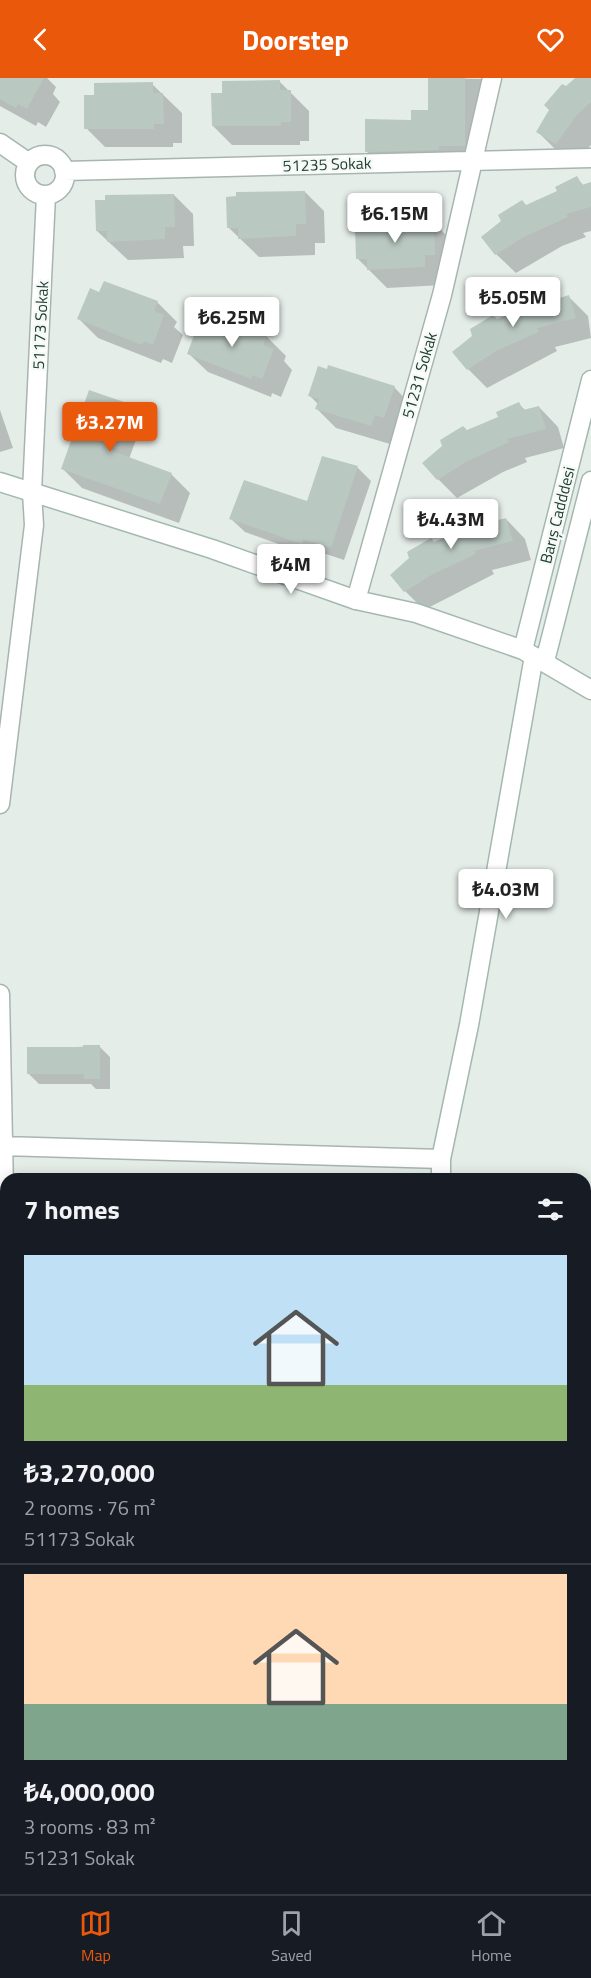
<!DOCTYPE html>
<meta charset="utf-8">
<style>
:root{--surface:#171b24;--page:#242831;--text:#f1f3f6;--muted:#9ea1a6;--line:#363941;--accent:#ea580c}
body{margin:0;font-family:"Titillium Web",sans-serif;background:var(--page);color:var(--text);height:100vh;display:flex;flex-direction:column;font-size:22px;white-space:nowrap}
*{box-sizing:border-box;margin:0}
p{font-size:20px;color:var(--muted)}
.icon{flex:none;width:33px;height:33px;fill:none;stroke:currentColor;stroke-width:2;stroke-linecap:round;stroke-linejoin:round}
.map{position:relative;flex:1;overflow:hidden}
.side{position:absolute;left:0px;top:1095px;width:591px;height:722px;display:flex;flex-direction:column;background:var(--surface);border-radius:18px 18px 0 0;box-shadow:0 3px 15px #0003}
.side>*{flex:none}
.price{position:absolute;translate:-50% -51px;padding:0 14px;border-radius:6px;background:#fff;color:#222;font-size:20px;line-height:39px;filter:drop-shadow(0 2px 3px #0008)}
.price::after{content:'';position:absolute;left:50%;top:36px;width:18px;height:14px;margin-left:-9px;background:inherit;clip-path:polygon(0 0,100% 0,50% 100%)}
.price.on{background:var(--accent);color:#fff}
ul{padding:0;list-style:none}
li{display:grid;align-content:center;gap:12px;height:318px;padding:0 24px}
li+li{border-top:2px solid var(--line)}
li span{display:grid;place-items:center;height:186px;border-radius:0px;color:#555}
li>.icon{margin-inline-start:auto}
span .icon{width:108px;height:108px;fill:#fffc;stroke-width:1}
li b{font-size:26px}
h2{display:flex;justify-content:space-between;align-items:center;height:72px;padding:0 24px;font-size:26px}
header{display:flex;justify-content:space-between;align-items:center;height:78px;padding:0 24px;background:var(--accent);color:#fff;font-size:27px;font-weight:700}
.tabs{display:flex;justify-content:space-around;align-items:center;height:84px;border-top:2px solid var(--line);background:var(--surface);font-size:16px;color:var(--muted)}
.tabs a{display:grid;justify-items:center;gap:3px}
.tabs .on{color:var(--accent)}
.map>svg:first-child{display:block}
.shadow{fill:#0003}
.building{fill:#bac8c2}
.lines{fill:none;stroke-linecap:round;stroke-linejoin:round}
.street-casing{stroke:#a7b5b0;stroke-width:21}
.secondary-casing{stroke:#a3b9b0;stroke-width:21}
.street{stroke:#fff;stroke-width:18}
.secondary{stroke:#fff;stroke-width:18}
.labels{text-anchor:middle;stroke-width:5;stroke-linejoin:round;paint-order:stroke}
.street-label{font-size:16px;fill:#243f36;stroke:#f5faf7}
</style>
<header><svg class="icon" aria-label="back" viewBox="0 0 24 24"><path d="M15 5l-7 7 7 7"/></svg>Doorstep<svg class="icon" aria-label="heart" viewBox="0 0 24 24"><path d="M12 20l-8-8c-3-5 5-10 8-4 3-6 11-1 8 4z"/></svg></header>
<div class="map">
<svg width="591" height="1816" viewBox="0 0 591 1816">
<rect width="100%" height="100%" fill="#e5ede9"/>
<!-- shadow -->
<path class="shadow" d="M 0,0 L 47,0 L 56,9 L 53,16 L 60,24 L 46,49 L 38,44 L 36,48 L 0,28 Z
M 429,0 L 484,1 L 483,86 L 386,93 L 367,74 L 429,34 Z
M 577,0 L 591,0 L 591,67 L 575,84 L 557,73 L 538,54 L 567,10 Z
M 279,3 L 309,33 L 309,63 L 300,63 L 300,67 L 232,67 L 213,48 L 223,16 Z
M 152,6 L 182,35 L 182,65 L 173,65 L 173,69 L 105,69 L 86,50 L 96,18 Z
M 577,100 L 584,108 L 591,106 L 591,153 L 583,155 L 586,159 L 562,168 L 516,195 L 496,176 L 526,128 L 558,114 Z
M 305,114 L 324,133 L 325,165 L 315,165 L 315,177 L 259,179 L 229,150 Z
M 174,117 L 193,136 L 194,168 L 183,168 L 184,180 L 128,182 L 97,153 Z
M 434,145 L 453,164 L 443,207 L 387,210 L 357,180 Z
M 548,215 L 556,222 L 569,219 L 588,238 L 591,260 L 555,269 L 557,273 L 487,310 L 468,291 L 497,243 L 530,229 Z
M 100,216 L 157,224 L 177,244 L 174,249 L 183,257 L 172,285 L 163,281 L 161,285 L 98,260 L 79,241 Z
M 214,239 L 267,259 L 286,278 L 284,283 L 292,292 L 281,319 L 272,315 L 271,319 L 208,294 L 188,275 L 209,250 Z
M 394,309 L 413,329 L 403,358 L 394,355 L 390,366 L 336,350 L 317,331 L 318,326 L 310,318 Z
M 518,325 L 526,333 L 539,329 L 558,349 L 564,370 L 525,380 L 527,384 L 503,394 L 457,420 L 438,401 L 467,353 L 500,339 Z
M 123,326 L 142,345 L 129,381 L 171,396 L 190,415 L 179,445 L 82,410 L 63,391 Z
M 0,332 L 13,370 L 0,374 Z
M 357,389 L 371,403 L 344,482 L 317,473 L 315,479 L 245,454 L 231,441 L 308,425 Z
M 486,438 L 493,445 L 506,441 L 525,461 L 531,482 L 492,492 L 494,496 L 424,532 L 405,513 L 434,466 L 467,451 Z
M 99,968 L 110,979 L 110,1011 L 96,1011 L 91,1006 L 39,1006 L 29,996 L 29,971 Z"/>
<!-- building -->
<path class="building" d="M 0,0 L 44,0 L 27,31 L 18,26 L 16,30 L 0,21 Z
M 428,0 L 465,0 L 465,68 L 439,68 L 439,72 L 365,74 L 365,41 L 411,42 L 411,32 L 428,32 Z
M 575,0 L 591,0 L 591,24 L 576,38 L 556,66 L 536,54 L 549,32 L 544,27 L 562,6 L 566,8 Z
M 280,2 L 280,12 L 291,12 L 291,44 L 281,44 L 281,48 L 212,48 L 211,15 L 222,15 L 222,3 Z
M 153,4 L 153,15 L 163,15 L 164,46 L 154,46 L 154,51 L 84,51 L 84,17 L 94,17 L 94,5 Z
M 577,98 L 582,107 L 591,104 L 591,129 L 566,136 L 568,139 L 524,159 L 495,177 L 481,159 L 501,143 L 498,137 L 522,122 L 526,127 L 557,113 L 555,109 Z
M 305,113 L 306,146 L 296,146 L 296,158 L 238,161 L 238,150 L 227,150 L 226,119 L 236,118 L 236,114 Z
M 174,116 L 175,149 L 165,149 L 165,161 L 107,164 L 107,153 L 96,153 L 95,122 L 105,122 L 105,117 Z
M 434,143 L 435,177 L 425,177 L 425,189 L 367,192 L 367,181 L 356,181 L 355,149 L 365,149 L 364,145 Z
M 104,203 L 158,223 L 154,233 L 164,237 L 153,267 L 144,263 L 142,267 L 77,241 L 90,210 L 99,214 Z
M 549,213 L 553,222 L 569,217 L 576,240 L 537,250 L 539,254 L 496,273 L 467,292 L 452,274 L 472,258 L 470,251 L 493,237 L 497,241 L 528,228 L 526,223 Z
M 213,237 L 267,257 L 263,267 L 274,271 L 262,301 L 253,297 L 251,301 L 187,276 L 199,244 L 208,248 Z
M 328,287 L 395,308 L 384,340 L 375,337 L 371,348 L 315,331 L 319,321 L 308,318 L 318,288 L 327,291 Z
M 89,312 L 124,324 L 107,371 L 172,395 L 160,426 L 61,391 Z
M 519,324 L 523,332 L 539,328 L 546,351 L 507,361 L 509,364 L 466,384 L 437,402 L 422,385 L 442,368 L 440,362 L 463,348 L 467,352 L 498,339 L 496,334 Z
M 322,378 L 358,388 L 331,470 L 303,461 L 302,466 L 229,441 L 244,402 L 307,423 Z
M 486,436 L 490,444 L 506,440 L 513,463 L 474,473 L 476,476 L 433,496 L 404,514 L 390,497 L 409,480 L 407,474 L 431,460 L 434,464 L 465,451 L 463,446 Z
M 83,967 L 100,967 L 100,1001 L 84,1001 L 84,996 L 27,996 L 27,969 L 83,969 Z"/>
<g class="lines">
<!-- street casing -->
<g class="street-casing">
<path id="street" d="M 0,65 L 29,85
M25 97a20 20 0 1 1 40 0a20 20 0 1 1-40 0Z
M 64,93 L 591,80
M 356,522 L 442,217 L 492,0
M 0,726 L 34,447 L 32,414 L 46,117
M 0,916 L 6,1211
M 3,1068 L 441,1081
M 585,1256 L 591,1256
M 0,1324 L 6,1263
M 0,1444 L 6,1443
M 585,1493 L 591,1493
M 0,1540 L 6,1541
M 585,1569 L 591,1569
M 585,1614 L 591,1614
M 0,1621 L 6,1621
M 0,1676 L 6,1677
M 585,1724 L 591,1724
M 0,1749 L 6,1749
M 519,1816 L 519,1810"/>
</g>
<!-- secondary casing -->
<g class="secondary-casing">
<path id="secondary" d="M 0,404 L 212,471 L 356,522 L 416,535 L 523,572 L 591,612
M 523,572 L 591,302
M 545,583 L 591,403
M 441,1101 L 441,1081 L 469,947 L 534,578
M 433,1810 L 433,1816"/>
</g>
<!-- street -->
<use href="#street" class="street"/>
<!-- secondary -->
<use href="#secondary" class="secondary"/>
</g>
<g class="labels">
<!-- street labels -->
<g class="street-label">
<text transform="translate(327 86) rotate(-2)" y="6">51235 Sokak</text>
<text transform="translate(40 247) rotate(-87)" y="6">51173 Sokak</text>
<text transform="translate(419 297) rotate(-74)" y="6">51231 Sokak</text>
<text transform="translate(557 437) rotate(-76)" y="6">Barış Cadddesi</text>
</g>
</g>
</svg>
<b class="price" style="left:395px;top:166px">₺6.15M</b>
<b class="price" style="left:513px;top:250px">₺5.05M</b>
<b class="price" style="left:232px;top:270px">₺6.25M</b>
<b class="price on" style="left:110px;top:375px">₺3.27M</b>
<b class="price" style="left:451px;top:472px">₺4.43M</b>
<b class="price" style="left:291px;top:517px">₺4M</b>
<b class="price" style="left:506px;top:842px">₺4.03M</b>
<section class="side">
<h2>7 homes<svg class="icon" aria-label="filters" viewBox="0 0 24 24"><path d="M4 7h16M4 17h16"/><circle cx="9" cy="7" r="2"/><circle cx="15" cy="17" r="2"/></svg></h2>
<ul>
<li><span style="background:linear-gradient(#bfe0f5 70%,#8fb573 0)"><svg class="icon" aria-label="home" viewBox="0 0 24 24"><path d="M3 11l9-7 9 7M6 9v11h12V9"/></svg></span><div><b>₺3,270,000</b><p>2 rooms · 76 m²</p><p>51173 Sokak</p></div></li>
<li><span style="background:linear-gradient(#ffd9b3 70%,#7fa58c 0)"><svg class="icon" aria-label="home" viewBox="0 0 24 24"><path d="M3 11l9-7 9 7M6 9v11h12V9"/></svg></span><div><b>₺4,000,000</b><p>3 rooms · 83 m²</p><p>51231 Sokak</p></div></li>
</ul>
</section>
</div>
<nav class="tabs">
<a class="on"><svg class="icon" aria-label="map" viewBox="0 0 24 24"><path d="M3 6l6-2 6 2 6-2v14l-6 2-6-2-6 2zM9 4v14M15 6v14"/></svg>Map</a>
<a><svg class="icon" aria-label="saved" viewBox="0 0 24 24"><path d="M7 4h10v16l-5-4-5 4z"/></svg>Saved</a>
<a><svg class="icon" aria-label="home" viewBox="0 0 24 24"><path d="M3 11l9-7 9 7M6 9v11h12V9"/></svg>Home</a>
</nav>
